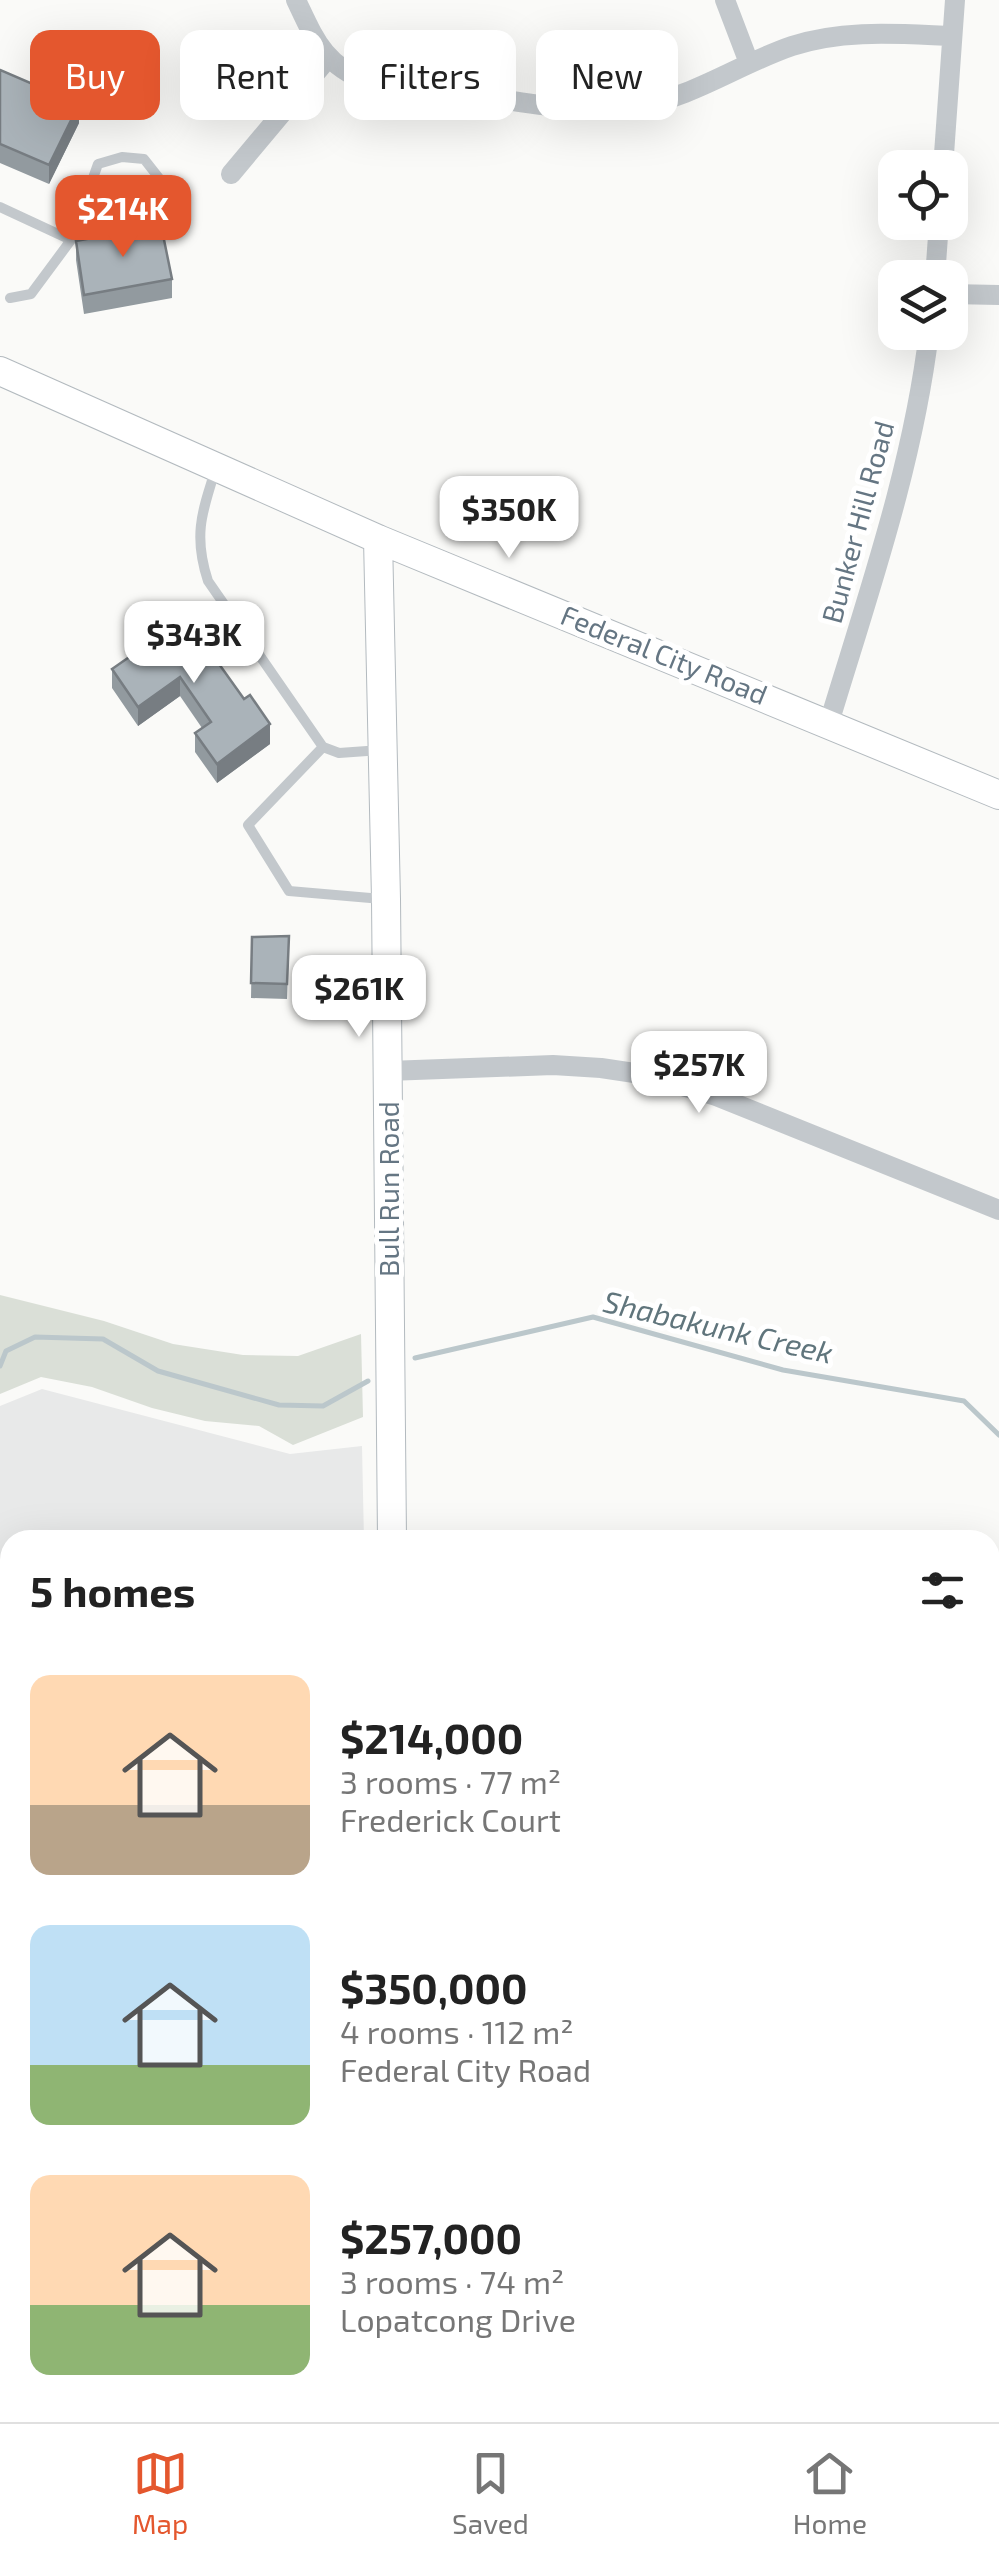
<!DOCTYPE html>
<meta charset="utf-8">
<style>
:root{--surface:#fff;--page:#f6f6f6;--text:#222;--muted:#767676;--line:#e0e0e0;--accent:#e4572e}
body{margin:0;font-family:"Exo 2",sans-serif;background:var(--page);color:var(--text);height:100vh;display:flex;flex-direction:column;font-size:38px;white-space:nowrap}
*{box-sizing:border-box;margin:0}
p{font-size:32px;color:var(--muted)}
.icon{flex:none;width:55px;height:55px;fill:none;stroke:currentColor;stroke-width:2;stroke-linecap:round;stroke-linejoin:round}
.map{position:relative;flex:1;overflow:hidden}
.sheet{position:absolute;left:0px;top:1530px;width:1000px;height:892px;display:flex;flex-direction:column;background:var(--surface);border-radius:30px 30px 0 0;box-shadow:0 10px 40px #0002}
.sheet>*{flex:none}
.banner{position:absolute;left:30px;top:30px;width:940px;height:90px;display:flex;gap:20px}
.buttons{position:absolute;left:878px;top:150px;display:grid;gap:20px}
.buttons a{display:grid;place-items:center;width:90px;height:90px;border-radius:20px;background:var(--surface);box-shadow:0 10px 40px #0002;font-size:50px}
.price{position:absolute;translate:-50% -85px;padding:0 22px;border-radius:20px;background:#fff;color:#222;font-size:32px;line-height:65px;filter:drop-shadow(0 2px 5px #0008)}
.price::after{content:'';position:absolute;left:50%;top:60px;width:30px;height:22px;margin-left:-15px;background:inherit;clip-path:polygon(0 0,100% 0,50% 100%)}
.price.selected{background:var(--accent);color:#fff}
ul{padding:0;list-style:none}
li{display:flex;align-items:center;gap:30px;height:250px;padding:0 30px}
li span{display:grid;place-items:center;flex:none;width:280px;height:200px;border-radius:20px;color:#555}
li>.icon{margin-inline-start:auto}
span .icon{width:120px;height:120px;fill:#fffc;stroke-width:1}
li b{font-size:42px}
h2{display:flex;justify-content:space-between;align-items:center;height:120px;padding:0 30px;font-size:42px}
.tag{padding:0 35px;border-radius:20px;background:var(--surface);box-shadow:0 10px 40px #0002;font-size:35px;line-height:90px}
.tag.selected{background:var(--accent);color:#fff}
.menu{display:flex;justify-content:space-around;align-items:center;height:140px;border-top:2px solid var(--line);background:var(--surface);font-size:28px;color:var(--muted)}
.menu a{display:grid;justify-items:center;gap:5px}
.menu .selected{color:var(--accent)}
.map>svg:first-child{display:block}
.built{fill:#e8e9e9}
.green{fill:#dadfd7}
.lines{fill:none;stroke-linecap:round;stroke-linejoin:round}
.stream{stroke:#bbc7cb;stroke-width:5}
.secondary-casing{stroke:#b3babf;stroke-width:30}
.lane{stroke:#c3c8cc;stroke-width:10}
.street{stroke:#c3c8cc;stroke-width:20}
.secondary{stroke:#fff;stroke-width:28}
.wall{fill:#929a9f}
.shaded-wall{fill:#777d82}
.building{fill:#aab3b9;stroke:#777d82;stroke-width:2.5}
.labels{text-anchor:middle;stroke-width:10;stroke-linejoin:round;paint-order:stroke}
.street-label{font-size:28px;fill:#657683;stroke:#fff}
.water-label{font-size:30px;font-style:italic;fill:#60757c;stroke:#fff}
</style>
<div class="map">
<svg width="999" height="2422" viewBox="0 0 999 2422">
<rect width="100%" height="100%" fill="#fafaf8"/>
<!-- built -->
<path class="built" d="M 42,1389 L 290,1454 L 362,1446 L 364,1540 L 10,1540 L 10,2240 L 0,2238 L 0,1406 Z"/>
<!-- green -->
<path class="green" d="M 0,1295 L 104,1321 L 173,1344 L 243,1355 L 298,1356 L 361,1334 L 363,1417 L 293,1445 L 259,1426 L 205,1421 L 152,1408 L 92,1387 L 41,1377 L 0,1394 Z
M 0,2254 L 10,2256 L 10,2412 L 361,2412 L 361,2422 L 0,2422 Z"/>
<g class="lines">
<!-- stream -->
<path class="stream" d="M 415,1358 L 593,1317 L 783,1370 L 964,1401 L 999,1435
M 0,1366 L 6,1351 L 35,1337 L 103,1339 L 158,1371 L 279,1405 L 323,1406 L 368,1381"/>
<!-- secondary casing -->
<g class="secondary-casing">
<path id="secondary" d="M 0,371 L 378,539 L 999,795
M 378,539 L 386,899 L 392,1540
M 400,2412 L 400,2422"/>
</g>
<!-- lane -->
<path class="lane" d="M 0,207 L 71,240
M 10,298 L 31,294 L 71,240 L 98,164 L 122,157 L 144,159 L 159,178 L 157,198 L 135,208 L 80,215
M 216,468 C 202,512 193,535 208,581 L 323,747 L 339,753 L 381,750
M 323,747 L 248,825 L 289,891 L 382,899
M 0,1795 L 10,1796
M 0,1861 L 10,1863
M 0,2139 L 10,2139"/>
<!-- street -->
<path class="street" d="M 296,0 C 315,40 324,65 368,82 C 414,88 460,94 505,100 C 549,106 592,114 635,107 C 692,98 739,64 792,46 C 844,29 899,34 952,36
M 725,0 L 749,63
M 943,168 L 955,0
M 231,174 L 328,58
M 935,278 L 939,222
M 950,294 L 999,295
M 829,723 C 868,594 913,466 929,332
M 388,1071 L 553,1065 L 601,1068 L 641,1074 L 716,1096 L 999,1210
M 990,2028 L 999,2056
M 703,2422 L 703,2412"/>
<!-- secondary -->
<use href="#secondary" class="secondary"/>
</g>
<!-- wall -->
<path class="wall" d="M 0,70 L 79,123 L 49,184 L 0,163 Z
M 76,241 L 172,279 L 172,298 L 84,314 L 76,260 Z
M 214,657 L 270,744 L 217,783 L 195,752 L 195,733 L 202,728 L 180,696 L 138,726 L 112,688 L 112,669 Z
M 289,936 L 287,999 L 251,998 L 252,937 Z
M 0,1873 L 10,1875 L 8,2015 L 0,2014 Z
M 0,2036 L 10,2038 L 10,2108 L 0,2106 Z
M 0,2148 L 10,2149 L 10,2215 L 0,2214 Z"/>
<!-- shaded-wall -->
<path class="shaded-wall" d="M 79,104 L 79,123 L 49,184 L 49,165 Z
M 180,677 L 180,696 L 138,726 L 138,707 Z
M 270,724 L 270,744 L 217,783 L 217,764 Z
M 10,1978 L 10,1997 L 8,2015 L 8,1996 Z"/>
<!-- building -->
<path class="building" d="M 0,70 L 79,104 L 49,165 L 0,144 Z
M 161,225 L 172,279 L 84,295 L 76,241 Z
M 191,614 L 214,646 L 209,650 L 244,699 L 250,695 L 270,724 L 217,764 L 195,733 L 211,722 L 180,677 L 138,707 L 112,669 Z
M 289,936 L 287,984 L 251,983 L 252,937 Z
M 0,1873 L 10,1875 L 10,1978 L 8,1996 L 0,1995 Z
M 0,2036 L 10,2038 L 10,2089 L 0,2087 Z
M 0,2148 L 10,2149 L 10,2196 L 0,2195 Z"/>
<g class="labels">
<!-- street labels -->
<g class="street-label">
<text transform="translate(858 522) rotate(-75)" y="10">Bunker Hill Road</text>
<text transform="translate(664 655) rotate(22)" y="10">Federal City Road</text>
<text transform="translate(389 1189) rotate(-90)" y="10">Bull Run Road</text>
</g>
<!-- water labels -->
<g class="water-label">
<text transform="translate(718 1328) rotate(13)" y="10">Shabakunk Creek</text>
</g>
</g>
</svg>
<div class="buttons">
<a><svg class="icon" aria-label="locate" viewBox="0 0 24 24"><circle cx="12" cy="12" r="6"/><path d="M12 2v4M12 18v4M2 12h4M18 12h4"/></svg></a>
<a><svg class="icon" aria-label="layers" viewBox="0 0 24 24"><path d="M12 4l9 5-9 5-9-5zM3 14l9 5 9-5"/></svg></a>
</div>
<b class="price selected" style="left:123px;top:260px">$214K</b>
<b class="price" style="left:509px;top:561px">$350K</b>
<b class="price" style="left:194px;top:686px">$343K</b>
<b class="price" style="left:359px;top:1040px">$261K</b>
<b class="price" style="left:699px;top:1116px">$257K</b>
<div class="banner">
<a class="tag selected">Buy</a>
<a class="tag">Rent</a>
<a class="tag">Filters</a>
<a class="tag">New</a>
</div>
<section class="sheet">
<h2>5 homes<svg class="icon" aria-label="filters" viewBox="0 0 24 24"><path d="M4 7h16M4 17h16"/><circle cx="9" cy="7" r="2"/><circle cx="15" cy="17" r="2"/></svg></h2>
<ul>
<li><span style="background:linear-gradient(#ffd9b3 65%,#b9a48a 0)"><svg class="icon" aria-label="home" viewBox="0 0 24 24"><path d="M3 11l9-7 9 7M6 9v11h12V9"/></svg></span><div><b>$214,000</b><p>3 rooms · 77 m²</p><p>Frederick Court</p></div></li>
<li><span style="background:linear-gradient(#bfe0f5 70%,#8fb573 0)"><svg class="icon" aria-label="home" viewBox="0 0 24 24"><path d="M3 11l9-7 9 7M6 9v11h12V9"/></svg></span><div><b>$350,000</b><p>4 rooms · 112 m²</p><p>Federal City Road</p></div></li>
<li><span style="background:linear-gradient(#ffd9b3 65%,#8fb573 0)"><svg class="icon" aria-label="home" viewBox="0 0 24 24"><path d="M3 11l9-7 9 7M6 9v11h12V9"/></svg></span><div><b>$257,000</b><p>3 rooms · 74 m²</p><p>Lopatcong Drive</p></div></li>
</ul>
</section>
</div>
<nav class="menu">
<a class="selected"><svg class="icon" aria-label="map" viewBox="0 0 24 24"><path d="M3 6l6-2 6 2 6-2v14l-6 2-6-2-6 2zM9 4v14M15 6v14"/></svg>Map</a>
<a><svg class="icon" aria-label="saved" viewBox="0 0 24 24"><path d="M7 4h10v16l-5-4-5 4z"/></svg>Saved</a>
<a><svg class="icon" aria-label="home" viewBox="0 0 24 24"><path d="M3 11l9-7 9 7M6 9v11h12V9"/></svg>Home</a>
</nav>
